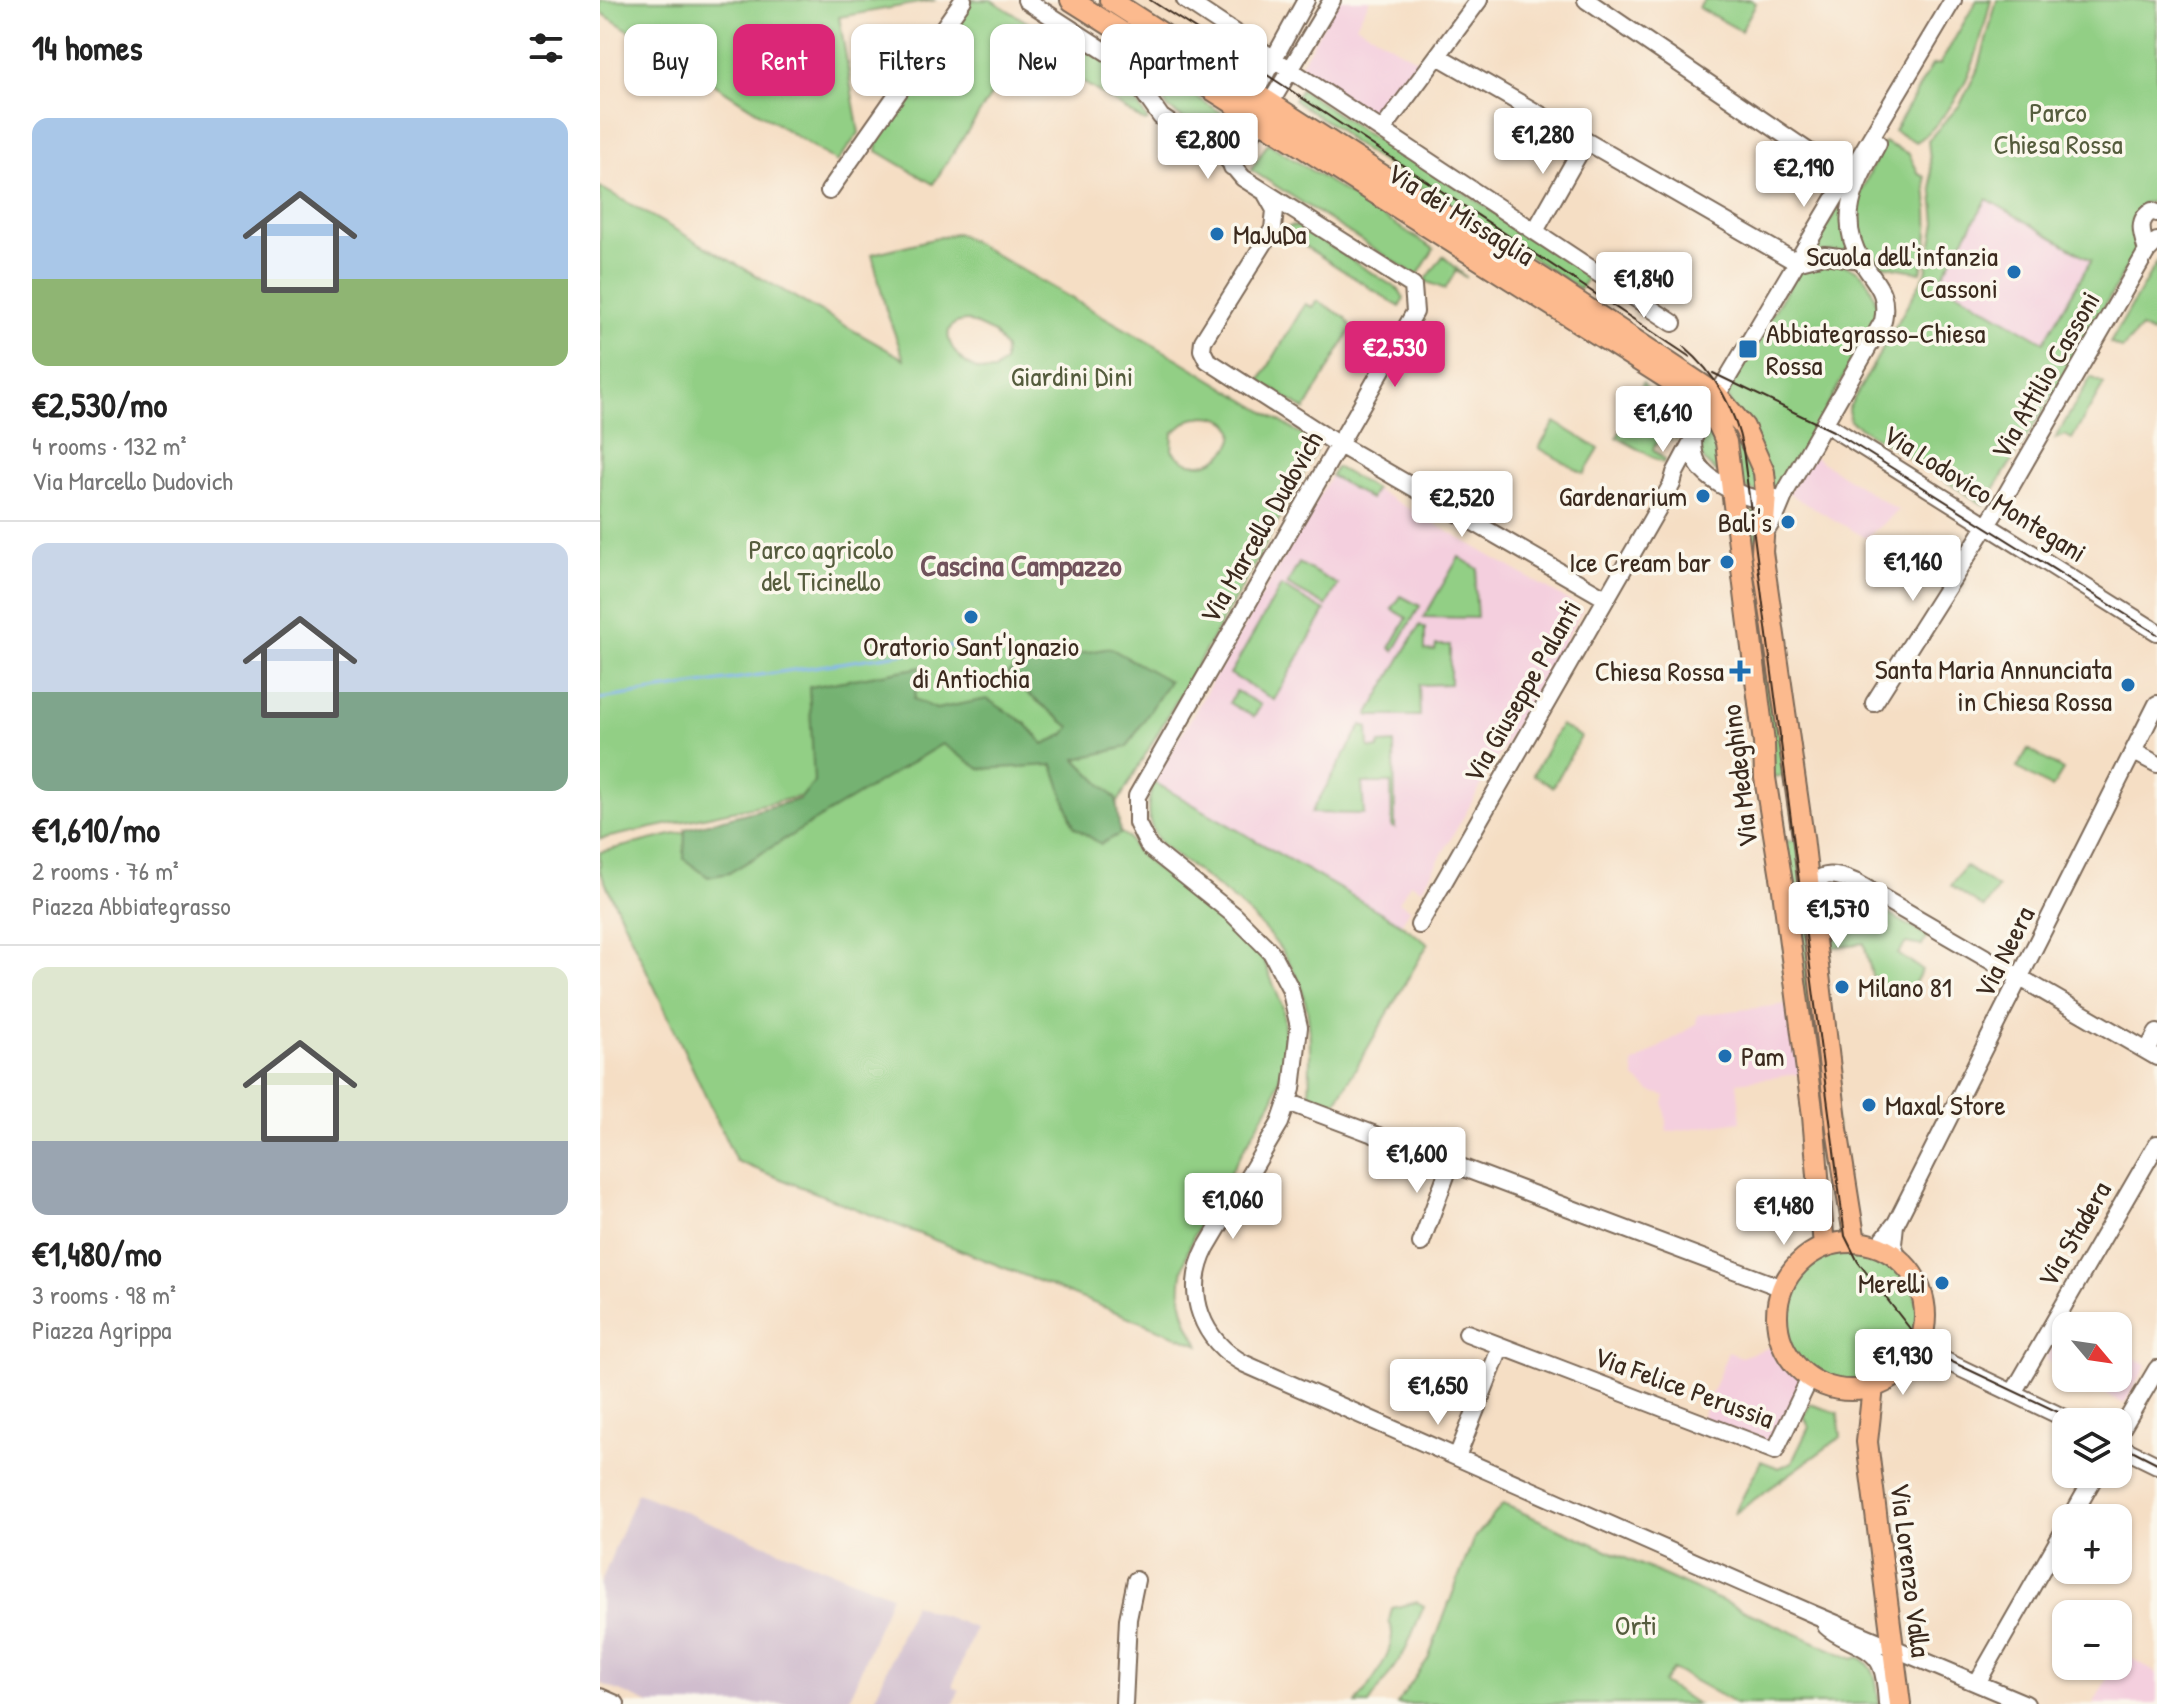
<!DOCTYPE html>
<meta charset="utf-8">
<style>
:root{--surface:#fff;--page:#f2f2f2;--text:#222;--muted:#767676;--line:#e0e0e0;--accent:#db2777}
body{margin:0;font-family:"Patrick Hand",sans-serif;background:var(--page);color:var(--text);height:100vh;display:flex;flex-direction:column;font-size:30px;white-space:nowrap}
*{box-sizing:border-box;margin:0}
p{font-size:26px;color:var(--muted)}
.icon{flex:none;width:44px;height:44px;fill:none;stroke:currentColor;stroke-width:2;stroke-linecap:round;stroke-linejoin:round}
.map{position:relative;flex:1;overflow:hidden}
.details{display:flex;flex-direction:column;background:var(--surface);width:600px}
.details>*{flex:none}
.top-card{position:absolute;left:24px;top:24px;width:760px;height:72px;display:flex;gap:16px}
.needle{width:52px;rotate:119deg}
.fabs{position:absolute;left:1452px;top:1312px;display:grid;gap:16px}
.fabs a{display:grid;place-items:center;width:80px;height:80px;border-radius:16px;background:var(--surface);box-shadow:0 2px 6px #0004;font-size:40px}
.price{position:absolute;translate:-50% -68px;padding:0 18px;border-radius:8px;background:#fff;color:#222;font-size:26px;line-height:52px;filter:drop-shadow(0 2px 4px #0008)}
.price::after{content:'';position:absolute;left:50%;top:48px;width:24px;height:18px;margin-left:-12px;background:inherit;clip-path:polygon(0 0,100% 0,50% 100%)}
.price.on{background:var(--accent);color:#fff}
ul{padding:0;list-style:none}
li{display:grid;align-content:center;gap:16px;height:424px;padding:0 32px}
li+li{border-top:2px solid var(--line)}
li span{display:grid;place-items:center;height:248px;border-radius:16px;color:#555}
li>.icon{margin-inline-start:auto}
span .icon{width:144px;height:144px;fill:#fffc;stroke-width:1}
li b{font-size:34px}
h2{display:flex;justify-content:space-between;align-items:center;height:96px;padding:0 32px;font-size:34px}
.chip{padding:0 28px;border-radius:16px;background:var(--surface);box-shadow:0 2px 6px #0004;font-size:28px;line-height:72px}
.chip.on{background:var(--accent);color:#fff}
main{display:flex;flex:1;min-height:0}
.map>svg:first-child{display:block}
.built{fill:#f4cfde}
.industrial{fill:#d0bdce}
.green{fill:#92cf85;stroke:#667c52;stroke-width:2;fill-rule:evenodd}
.forest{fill:#75b272;stroke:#586e48;stroke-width:2}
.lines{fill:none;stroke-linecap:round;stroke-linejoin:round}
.stream{stroke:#80b3ed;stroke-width:3}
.minor-casing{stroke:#7c6958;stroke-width:20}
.major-casing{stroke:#7c6958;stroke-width:24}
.minor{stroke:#fff;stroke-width:16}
.major{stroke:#fcba8e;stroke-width:20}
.tram{stroke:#3b2a1e;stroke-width:2}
.poi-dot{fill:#1f6fb2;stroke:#fbf7ec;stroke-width:3}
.labels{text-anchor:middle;stroke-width:7;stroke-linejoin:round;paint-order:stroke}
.park-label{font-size:28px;fill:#555c3d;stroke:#fbf7ec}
.street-label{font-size:28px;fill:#3b2a1e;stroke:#fbf7ec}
.poi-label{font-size:28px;fill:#3b2a1e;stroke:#fbf7ec;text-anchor:end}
.neighbourhood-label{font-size:30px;font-weight:bold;fill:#71535c;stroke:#fbf7ec}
</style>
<main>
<section class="details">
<h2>14 homes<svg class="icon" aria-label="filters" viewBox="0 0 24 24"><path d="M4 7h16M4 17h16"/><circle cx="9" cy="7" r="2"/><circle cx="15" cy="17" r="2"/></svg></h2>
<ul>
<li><span style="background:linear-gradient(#a9c7e8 65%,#8fb573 0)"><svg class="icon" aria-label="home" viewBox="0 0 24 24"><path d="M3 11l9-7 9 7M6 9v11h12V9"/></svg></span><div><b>€2,530/mo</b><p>4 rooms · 132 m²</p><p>Via Marcello Dudovich</p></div></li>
<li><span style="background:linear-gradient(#c9d6e8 60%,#7fa58c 0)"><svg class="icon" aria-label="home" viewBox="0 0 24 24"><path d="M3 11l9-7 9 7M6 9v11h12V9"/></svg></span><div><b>€1,610/mo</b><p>2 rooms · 76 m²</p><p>Piazza Abbiategrasso</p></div></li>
<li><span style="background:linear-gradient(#dfe7d0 70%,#9aa5b1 0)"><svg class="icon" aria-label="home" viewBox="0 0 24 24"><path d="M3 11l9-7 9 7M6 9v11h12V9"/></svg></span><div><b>€1,480/mo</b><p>3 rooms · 98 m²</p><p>Piazza Agrippa</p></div></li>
</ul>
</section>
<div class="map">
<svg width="1557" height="1704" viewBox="0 0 1557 1704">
<rect width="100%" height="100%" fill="#fbf7ec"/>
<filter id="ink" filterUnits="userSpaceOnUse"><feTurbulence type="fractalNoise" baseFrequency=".0125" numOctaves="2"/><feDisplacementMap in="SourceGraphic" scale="16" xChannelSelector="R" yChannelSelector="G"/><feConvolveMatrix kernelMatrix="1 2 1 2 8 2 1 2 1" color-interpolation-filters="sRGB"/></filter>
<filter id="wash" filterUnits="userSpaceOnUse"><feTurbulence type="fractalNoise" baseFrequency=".006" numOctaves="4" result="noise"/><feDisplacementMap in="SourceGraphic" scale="32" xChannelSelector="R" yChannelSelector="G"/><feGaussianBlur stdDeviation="1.8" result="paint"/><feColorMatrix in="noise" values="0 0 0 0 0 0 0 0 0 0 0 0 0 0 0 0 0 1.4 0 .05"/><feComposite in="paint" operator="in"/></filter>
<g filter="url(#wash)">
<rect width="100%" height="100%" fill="#f5dec4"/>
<!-- built -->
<path class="built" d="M 737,0 L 770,0 L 756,25 L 826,65 L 775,135 L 693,79 Z
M 1387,199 L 1491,260 L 1444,342 L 1339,281 Z
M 1211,455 L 1296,509 L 1299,510 L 1266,538 L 1203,502 L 1189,493 Z
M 736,467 L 983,609 L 822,889 L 810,883 L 799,902 L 810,909 L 801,924 L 554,782 Z
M 1198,1003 L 1207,1073 L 1137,1082 L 1141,1121 L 1067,1132 L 1064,1104 L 1066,1096 L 1050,1091 L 1035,1078 L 1033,1064 L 1096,1024 L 1097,1015 Z
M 1468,1319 L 1480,1326 L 1466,1326 L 1466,1372 L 1445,1359 Z
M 1182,1343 L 1190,1360 L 1210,1378 L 1175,1451 L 1100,1422 L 1128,1352 L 1141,1357 Z
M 1518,1348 L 1547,1365 L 1524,1404 L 1477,1378 L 1518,1378 Z
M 1519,1657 L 1533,1658 L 1557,1674 L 1557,1704 L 1493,1704 L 1514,1666 L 1518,1666 Z"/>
<!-- industrial -->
<path class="industrial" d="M 37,1493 L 291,1595 L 247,1704 L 50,1704 L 0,1683 L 0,1585 Z
M 313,1604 L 375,1628 L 352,1687 L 359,1690 L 354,1704 L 273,1704 Z"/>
<!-- green -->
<path class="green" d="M 0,0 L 336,0 L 239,17 L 259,133 L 237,162 L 0,12 Z
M 372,0 L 391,0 L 450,36 L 430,69 L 414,60 L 333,184 L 277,151 L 279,131 Z
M 1104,0 L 1151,0 L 1156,3 L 1141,31 L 1099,8 Z
M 1377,0 L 1391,0 C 1379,47 1372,83 1339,121 C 1332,129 1326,137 1316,142 L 1294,131 L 1332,65 L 1340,64 Z
M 1397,0 L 1557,0 L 1557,202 L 1543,203 L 1532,218 L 1536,250 L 1471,367 L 1384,505 L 1250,421 L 1248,409 L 1326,273 L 1336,223 L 1328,140 L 1360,105 L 1379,67 ZM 1387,199 L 1491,260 L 1444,342 L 1339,281 Z
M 474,43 L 511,66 L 521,77 L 548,121 L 545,122 L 467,72 L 469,69 L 463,60 Z
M 535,59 L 622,113 L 608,135 L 568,108 Z
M 701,89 L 773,138 L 788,142 L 989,275 L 980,289 L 751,142 L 738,129 L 694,100 Z
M 1284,142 L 1309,154 L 1319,174 L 1325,177 C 1329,213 1331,237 1321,272 L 1282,265 L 1271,260 L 1261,246 L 1254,207 Z
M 668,143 L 834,249 L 817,276 L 651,170 Z
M 0,187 L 304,359 L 286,310 L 272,254 L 357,233 L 578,359 L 719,445 L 657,561 L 506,823 L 529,838 L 535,850 L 551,865 L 648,940 L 664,961 L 683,1008 L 686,1054 L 674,1097 L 594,1235 C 576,1278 575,1304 599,1345 L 136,1161 L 0,871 L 0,852 L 177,810 L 231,790 L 0,839 ZM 368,321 L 394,333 L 405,349 L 404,362 L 394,371 C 360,377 326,320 368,321 ZM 604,416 C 671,418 607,495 572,450 L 573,433 L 589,420 Z
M 1245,195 L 1252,251 L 1212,252 Z
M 691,226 L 699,227 L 799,290 L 804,298 L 800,307 L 681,231 Z
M 843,256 L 867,278 L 856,271 L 845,289 L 825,281 Z
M 1230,261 C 1267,270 1269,278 1279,313 L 1182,487 L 1172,493 L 1125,392 L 1199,270 Z
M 1557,262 L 1557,325 L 1552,334 L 1541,328 L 1522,349 L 1510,343 Z
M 717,301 L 745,317 L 752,328 L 705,410 L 660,381 L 705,304 L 712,307 Z
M 1491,377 L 1504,384 L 1472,439 L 1465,435 L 1455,439 Z
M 1043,383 L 1059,404 L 1071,440 L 1027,412 Z
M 1053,383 C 1064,390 1088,400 1089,416 C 1089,423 1079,434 1076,440 L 1064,405 Z
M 1117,405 L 1148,443 L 1159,492 L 1138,487 Z
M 1027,418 L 1059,439 L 1053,449 L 1065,460 L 1063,463 L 1017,437 Z
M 1111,420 L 1124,478 C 1095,456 1096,454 1108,421 Z
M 955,422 L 999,449 L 984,474 L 939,448 Z
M 736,467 L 775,489 L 770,499 L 731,476 Z
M 1139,508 L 1155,513 L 1191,775 L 1170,777 Z
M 859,557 L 878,569 L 875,587 L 877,618 L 824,617 Z
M 699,563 L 738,585 L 726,606 L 687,584 Z
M 681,586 L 725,611 L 674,700 L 630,674 Z
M 801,596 L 820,606 L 794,651 L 790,648 L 807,618 L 792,609 Z
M 820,625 L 825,628 L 825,650 L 835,651 L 836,645 L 850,645 L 850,684 L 819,685 L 820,716 L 771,716 L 768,715 Z
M 636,691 L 661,705 L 654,717 L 629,703 Z
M 762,725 L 768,728 L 769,748 L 778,749 L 780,744 L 794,743 L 795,828 L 792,827 L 791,783 L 762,783 L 764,814 L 711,813 Z
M 960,725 L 981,737 L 953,787 L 933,775 Z
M 1428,749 L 1463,770 L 1452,788 L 1417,768 Z
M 554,782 L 801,924 L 828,944 L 734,1106 L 709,1098 C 710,1073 711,1049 709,1024 C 702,939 623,892 562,845 C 546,824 545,807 554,782 Z
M 1199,840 L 1241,1166 L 1221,1169 L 1179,842 Z
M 1365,866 L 1398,888 L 1384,908 L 1351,886 Z
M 1231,885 L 1240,886 L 1327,936 L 1322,946 L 1306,943 L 1298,954 L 1322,970 L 1307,997 L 1272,976 L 1264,943 L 1227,948 L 1220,895 L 1224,887 Z
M1182 1316a68 68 0 1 1 136 0a68 68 0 1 1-136 0Z
M 1210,1404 L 1238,1413 L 1241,1437 L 1134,1514 L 1161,1461 L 1179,1468 L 1192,1462 L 1209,1427 L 1204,1416 Z
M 903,1504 L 1253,1659 L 1259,1657 C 1277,1666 1277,1685 1279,1704 L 1136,1704 L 1073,1669 L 1063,1683 L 1097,1704 L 797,1704 L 828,1659 L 873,1540 Z
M 817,1602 L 824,1606 L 805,1651 L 769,1704 L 756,1704 C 770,1684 802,1645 789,1621 L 792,1608 Z"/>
<!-- forest -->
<path class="forest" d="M 510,648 L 569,681 L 527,747 L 476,759 L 516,799 L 520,834 L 501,844 L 474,827 L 453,765 L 380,769 L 342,744 L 129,873 L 108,877 L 84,859 L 85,829 L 200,799 L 214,782 L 209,687 L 322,667 L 314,699 L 336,709 L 387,699 L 425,723 L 444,744 L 464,735 L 470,727 L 405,676 L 418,665 Z"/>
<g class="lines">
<!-- stream -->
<path class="stream" d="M 0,699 L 353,646"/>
</g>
</g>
<g filter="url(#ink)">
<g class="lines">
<!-- minor casing -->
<g class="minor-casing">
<path id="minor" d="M 426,0 L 522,62 L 561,117 L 615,154 L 623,154 L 643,178 L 813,286 L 815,312 L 537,796 L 537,823 L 549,847 L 634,915 L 671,952 L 690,988 L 699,1027 L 692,1089 L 680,1123 L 606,1248 C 583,1293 602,1341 645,1364 L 1213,1614 L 1426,1704
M 585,0 L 1073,323
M 986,0 L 1246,177
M 838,56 L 1196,262
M 783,129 L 879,0
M 615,154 L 655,93 L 706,0
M 632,167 L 732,0
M 229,191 L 363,0
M 666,194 L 675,210 L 673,229 L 603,341 L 602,350 L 607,360 L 731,440 L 1005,598
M 935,231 L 986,141
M 1547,251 C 1542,235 1536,220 1552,211 L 1557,213
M 1196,262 L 1224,255 L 1261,260
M 1226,424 L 1557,632
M 1093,440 C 1093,449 1094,457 1098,464 C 1110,484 1154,505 1176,498
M 1163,536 L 1177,513 L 1187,489 L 1283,321 C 1289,290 1274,283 1261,260 C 1235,216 1258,181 1278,143
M 1274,703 L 1406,495 L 1547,251 L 1557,241
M 1534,752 L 1557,764
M 1208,891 C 1219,870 1236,874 1255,882 L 1557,1057
M 819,925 L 1072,484 L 1075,473 L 1109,409 L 1353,0
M 1547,1051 L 1557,1033
M 688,1102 L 1182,1288
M 1295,1225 L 1293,1244 L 1298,1258
M 821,1243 L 851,1162
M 1278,1246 L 1296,1223 L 1557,704
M 1323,1331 L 1325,1342 L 1333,1355 L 1473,1422
M 867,1333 L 1175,1451 L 1210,1378
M 1306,1365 L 1321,1357 L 1333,1355
M 1413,1393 L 1557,1144
M 1518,1435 L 1557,1369
M 1518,1446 L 1557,1465
M 857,1457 L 901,1346
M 1471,1518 L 1496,1474
M 1226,1626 C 1241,1641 1273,1645 1281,1666 C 1286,1677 1286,1692 1287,1704
M 1377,1683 L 1466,1527
M 0,1697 L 16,1704
M 524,1704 L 528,1619 L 536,1580"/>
</g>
<!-- major casing -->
<g class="major-casing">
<path id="major" d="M 471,0 L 1079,386 C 1102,401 1117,416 1126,442 L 1164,743 L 1165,778 L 1182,883 L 1213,1116 L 1224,1247
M 510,0 L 948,282 L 1117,395 L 1144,427 L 1164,472 L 1166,493 L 1162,552 L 1203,837 L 1237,1129 L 1255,1242
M1177 1316a74 74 0 1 1 148 0a74 74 0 1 1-148 0Z
M 1273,1387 L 1267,1442 L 1300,1704"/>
</g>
<!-- minor -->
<use href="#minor" class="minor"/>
<!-- major -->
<use href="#major" class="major"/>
<!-- tram -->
<path class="tram" d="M 550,0 L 681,84 L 1090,357
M 1084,347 C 1116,374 1135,408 1143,450 L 1245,1236 L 1258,1262 L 1322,1344 L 1344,1358 L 1479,1422
M 1113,373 L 1233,431 L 1557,634
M 1518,1443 L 1557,1463"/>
</g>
</g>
<!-- markers -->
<g class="poi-dot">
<circle cx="617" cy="234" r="8"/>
<circle cx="1414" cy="272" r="8"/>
<rect x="1138" y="339" width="20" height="20" rx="4"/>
<circle cx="1103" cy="496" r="8"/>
<circle cx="1188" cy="522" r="8"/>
<circle cx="1127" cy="562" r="8"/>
<circle cx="371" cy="617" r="8"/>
<path d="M1136 659h8v8h8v8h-8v8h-8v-8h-8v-8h8z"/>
<circle cx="1528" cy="685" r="8"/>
<circle cx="1242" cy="987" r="8"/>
<circle cx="1125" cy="1056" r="8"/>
<circle cx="1269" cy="1105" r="8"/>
<circle cx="1342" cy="1283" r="8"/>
</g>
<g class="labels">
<!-- park labels -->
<g class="park-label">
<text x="1458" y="122">Parco<tspan x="1458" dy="32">Chiesa Rossa</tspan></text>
<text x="472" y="386">Giardini Dini</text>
<text x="221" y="559">Parco agricolo<tspan x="221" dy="32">del Ticinello</tspan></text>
<text x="1036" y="1635">Orti</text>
</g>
<!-- street labels -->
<g class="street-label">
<text transform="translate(861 214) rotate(32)" y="10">Via dei Missaglia</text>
<text transform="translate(1445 375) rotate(-60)" y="10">Via Attilio Cassoni</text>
<text transform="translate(1385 493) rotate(32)" y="10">Via Lodovico Montegani</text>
<text transform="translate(661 527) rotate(-60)" y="10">Via Marcello Dudovich</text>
<text transform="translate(922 691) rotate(-60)" y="10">Via Giuseppe Palanti</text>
<text transform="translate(1139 776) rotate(-97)" y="10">Via Medeghino</text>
<text transform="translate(1404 952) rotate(-63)" y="10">Via Neera</text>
<text transform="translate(1474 1234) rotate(-60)" y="10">Via Stadera</text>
<text transform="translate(1084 1387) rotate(20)" y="10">Via Felice Perussia</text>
<text transform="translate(1311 1570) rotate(83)" y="10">Via Lorenzo Valla</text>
</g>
<!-- poi labels -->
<g class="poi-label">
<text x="633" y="244" text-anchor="start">MaJuDa</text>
<text x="1398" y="266">Scuola dell'infanzia<tspan x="1398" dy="32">Cassoni</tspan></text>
<text x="1166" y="343" text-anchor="start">Abbiategrasso-Chiesa<tspan x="1166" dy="32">Rossa</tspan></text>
<text x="1087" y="506">Gardenarium</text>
<text x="1172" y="532">Bali's</text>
<text x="1111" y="572">Ice Cream bar</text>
<text x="371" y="656" text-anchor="middle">Oratorio Sant'Ignazio<tspan x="371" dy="32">di Antiochia</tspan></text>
<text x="1512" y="679">Santa Maria Annunciata<tspan x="1512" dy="32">in Chiesa Rossa</tspan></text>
<text x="1124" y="681">Chiesa Rossa</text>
<text x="1258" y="997" text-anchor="start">Milano 81</text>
<text x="1141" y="1066" text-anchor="start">Pam</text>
<text x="1285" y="1115" text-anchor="start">Maxal Store</text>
<text x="1326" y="1293">Merelli</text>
</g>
<!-- neighbourhood labels -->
<g class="neighbourhood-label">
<text x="421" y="576">Cascina Campazzo</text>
</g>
</g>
</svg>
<div class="fabs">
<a><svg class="needle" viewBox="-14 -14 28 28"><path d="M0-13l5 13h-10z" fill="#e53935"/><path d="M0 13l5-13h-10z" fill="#767676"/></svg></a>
<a><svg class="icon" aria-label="layers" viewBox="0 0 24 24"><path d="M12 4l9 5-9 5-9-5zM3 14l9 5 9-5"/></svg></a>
<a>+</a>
<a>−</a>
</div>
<b class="price" style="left:943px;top:176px">€1,280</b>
<b class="price" style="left:608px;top:181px">€2,800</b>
<b class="price" style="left:1204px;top:209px">€2,190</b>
<b class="price" style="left:1044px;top:320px">€1,840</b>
<b class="price on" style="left:795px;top:389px">€2,530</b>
<b class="price" style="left:1063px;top:454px">€1,610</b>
<b class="price" style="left:862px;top:539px">€2,520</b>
<b class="price" style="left:1313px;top:603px">€1,160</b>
<b class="price" style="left:1238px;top:950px">€1,570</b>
<b class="price" style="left:817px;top:1195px">€1,600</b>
<b class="price" style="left:633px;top:1241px">€1,060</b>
<b class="price" style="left:1184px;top:1247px">€1,480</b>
<b class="price" style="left:1303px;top:1397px">€1,930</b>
<b class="price" style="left:838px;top:1427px">€1,650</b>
<div class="top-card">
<a class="chip">Buy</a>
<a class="chip on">Rent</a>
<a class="chip">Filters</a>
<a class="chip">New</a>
<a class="chip">Apartment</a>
</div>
</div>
</main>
